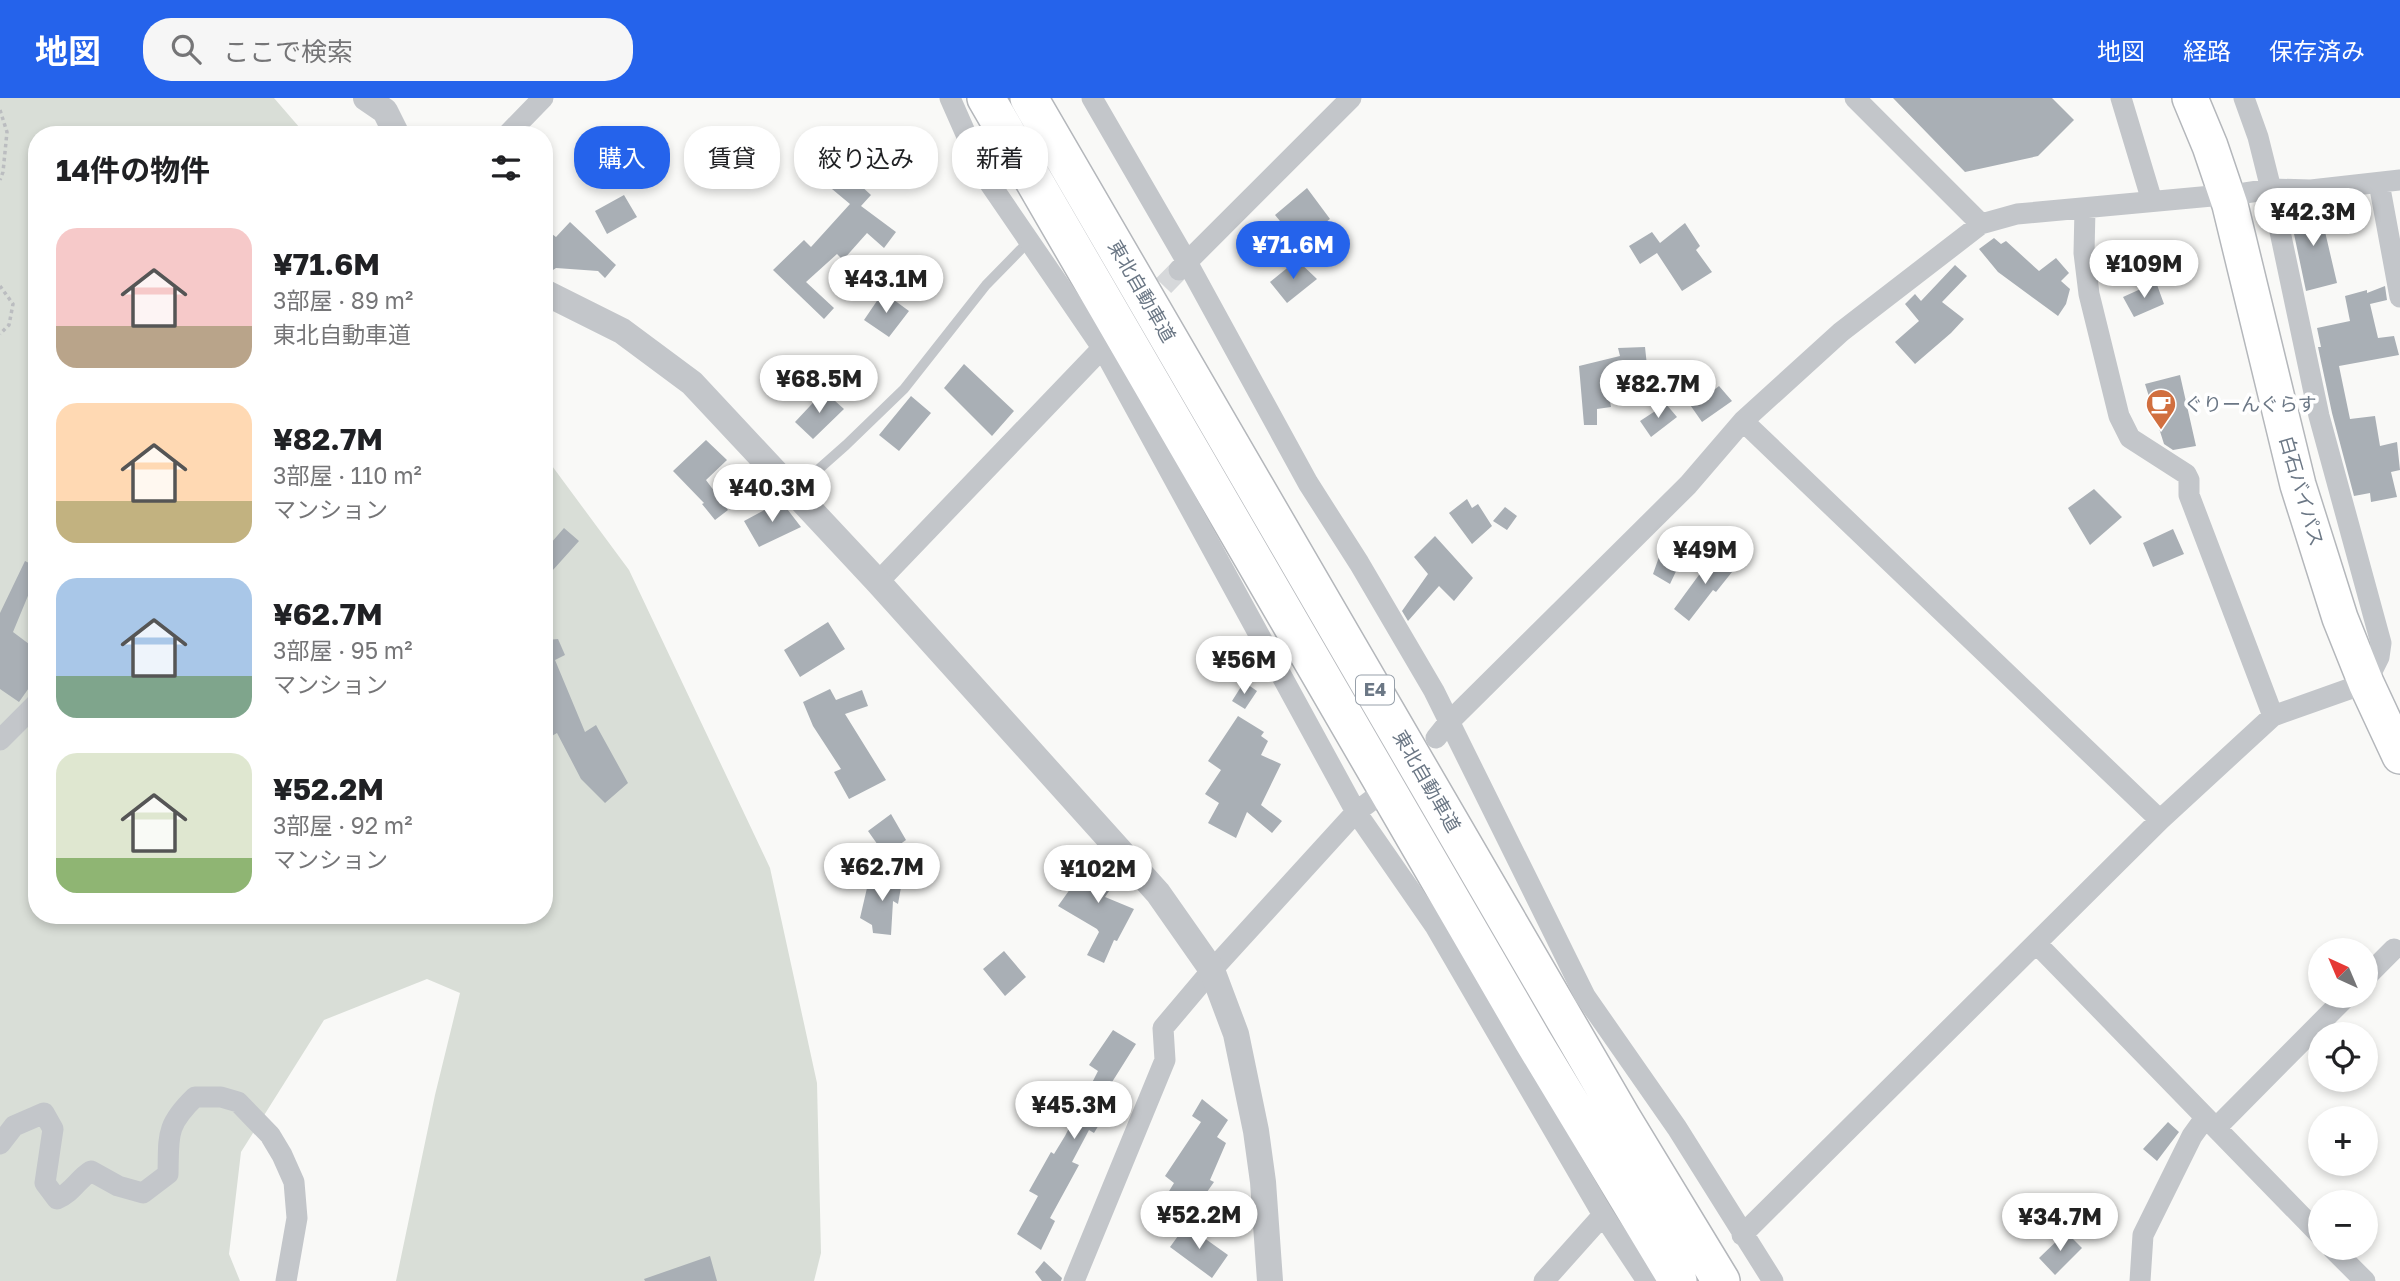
<!DOCTYPE html>
<html lang="ja">
<meta charset="utf-8">
<style>
:root{--surface:#fff;--page:#f6f6f6;--text:#202124;--muted:#757577;--accent:#2563eb}
body{margin:0;font-family:"Golos Text","Noto Sans JP",sans-serif;background:var(--page);color:var(--text);height:100vh;display:flex;flex-direction:column;font-size:26px;white-space:nowrap}
*{box-sizing:border-box;margin:0}
p{font-size:23px;color:var(--muted)}
.icon{flex:none;width:38px;height:38px;fill:none;stroke:currentColor;stroke-width:2;stroke-linecap:round;stroke-linejoin:round}
.map{position:relative;flex:1;overflow:hidden}
.sheet{position:absolute;left:28px;top:28px;width:525px;height:798px;display:flex;flex-direction:column;background:var(--surface);border-radius:28px;box-shadow:0 4px 10px #0003}
.sheet>*{flex:none}
.top-card{position:absolute;left:574px;top:28px;width:665px;height:63px;display:flex;gap:14px}
.needle{width:46px;rotate:316deg}
.tools{position:absolute;left:2308px;top:840px;display:grid;gap:14px}
.tools a{display:grid;place-items:center;width:70px;height:70px;border-radius:50%;background:var(--surface);box-shadow:0 4px 10px #0003;font-size:35px}
.price{position:absolute;translate:-50% -60px;padding:0 16px;border-radius:24px;background:#fff;color:#222;font-size:23px;line-height:46px;filter:drop-shadow(0 2px 4px #0008)}
.price::after{content:'';position:absolute;left:50%;top:42px;width:21px;height:16px;margin-left:-10px;background:inherit;clip-path:polygon(0 0,100% 0,50% 100%)}
.price.on{background:var(--accent);color:#fff}
ul{padding:0;list-style:none}
li{display:flex;align-items:center;gap:21px;height:175px;padding:0 28px}
li span{display:grid;place-items:center;flex:none;width:196px;height:140px;border-radius:21px;color:#555}
li>.icon{margin-inline-start:auto}
span .icon{width:84px;height:84px;fill:#fffc;stroke-width:1}
li b{font-size:30px}
h2{display:flex;justify-content:space-between;align-items:center;height:84px;padding:0 28px;font-size:30px}
.tag{padding:0 24px;border-radius:28px;background:var(--surface);box-shadow:0 4px 10px #0003;font-size:24px;line-height:63px}
.tag.on{background:var(--accent);color:#fff}
header{display:flex;align-items:center;gap:42px;box-sizing:border-box;height:98px;padding:0 35px;background:var(--accent);color:#fff}
header strong{font-size:33px}
nav{display:flex;gap:38px;margin-inline-start:auto;font-size:24px}
.search{width:490px;height:63px;background:var(--page);display:flex;align-items:center;gap:18px;box-sizing:border-box;padding:0 24px;border-radius:28px;color:var(--muted);font-size:26px}
.map>svg:first-child{display:block}
.green{fill:#d9ded7}
.building{fill:#a9afb5}
.lines{fill:none;stroke-linecap:round;stroke-linejoin:round}
.minor-tunnel{stroke:#d6d8da;stroke-width:21;stroke-dasharray:21 10;stroke-linecap:butt}
.trunk-casing{stroke:#b4b7bb;stroke-width:38}
.motorway-casing{stroke:#b4b7bb;stroke-width:40}
.path{stroke:#bbbdc0;stroke-width:3.5;stroke-dasharray:3.5 3.5;stroke-linecap:butt}
.service{stroke:#c3c6ca;stroke-width:10}
.minor{stroke:#c3c6ca;stroke-width:21}
.tertiary{stroke:#c3c6ca;stroke-width:26}
.trunk{stroke:#fff;stroke-width:35}
.motorway{stroke:#fff;stroke-width:37}
.labels{text-anchor:middle;stroke-width:7;stroke-linejoin:round;paint-order:stroke}
.shield{fill:#fff;stroke:#97a0aa;stroke-width:2}
.shield-label{font-size:18px;font-weight:bold;fill:#6b7785}
.street-label{font-size:19px;fill:#6b7785;stroke:#fff}
.poi-label{font-size:19px;fill:#6b7785;stroke:#fff;text-anchor:start}
</style>
<header>
<strong>地図</strong>
<div class="search"><svg class="icon" aria-label="search" viewBox="0 0 24 24"><circle cx="10" cy="10" r="6"/><path d="M15 15l6 6"/></svg>ここで検索</div>
<nav><a>地図</a><a>経路</a><a>保存済み</a></nav>
</header>
<div class="map">
<svg width="2400" height="1183" viewBox="0 0 2400 1183">
<rect width="100%" height="100%" fill="#f9f9f7"/>
<!-- green -->
<path class="green" d="M 0,0 L 274,0 L 306,37 L 37,37 L 37,817 L 544,817 L 544,357 L 629,472 L 770,770 L 817,985 L 821,1155 L 814,1183 L 396,1183 L 435,997 L 460,895 L 427,881 L 324,922 L 241,1054 L 229,1156 L 240,1183 L 0,1183 Z"/>
<!-- building -->
<path class="building" d="M 1893,0 L 2052,0 L 2074,22 L 2038,58 L 1965,74 Z
M 847,75 L 871,97 L 861,108 L 896,134 L 884,150 L 867,135 L 843,162 L 837,156 L 806,184 L 834,210 L 824,221 L 773,172 L 804,142 L 811,149 L 850,106 L 832,91 Z
M 1307,90 L 1330,121 L 1298,145 L 1275,117 Z
M 624,97 L 637,119 L 607,136 L 595,113 Z
M 2319,108 L 2337,185 L 2306,193 L 2289,112 Z
M 570,124 L 616,167 L 605,180 L 598,173 L 556,170 L 544,178 L 544,130 L 556,139 Z
M 1685,125 L 1700,148 L 1696,152 L 1712,174 L 1682,193 L 1657,155 L 1640,166 L 1629,148 L 1652,134 L 1660,145 Z
M 1994,140 L 2001,146 L 2006,143 L 2039,173 L 2056,160 L 2069,175 L 2061,183 L 2070,191 L 2066,206 L 2058,218 L 1998,174 L 1979,151 Z
M 1297,162 L 1317,181 L 1287,205 L 1270,184 Z
M 1955,167 L 1967,178 L 1942,204 L 1964,221 L 1951,235 L 1915,266 L 1895,244 L 1919,223 L 1905,206 L 1915,196 L 1921,203 Z
M 2156,184 L 2164,206 L 2134,219 L 2123,199 Z
M 2385,188 L 2387,202 L 2370,206 L 2378,240 L 2394,238 L 2399,257 L 2339,268 L 2350,321 L 2375,318 L 2380,348 L 2397,344 L 2400,372 L 2391,374 L 2397,399 L 2371,404 L 2370,395 L 2354,398 L 2332,315 L 2318,249 L 2321,249 L 2317,230 L 2350,223 L 2345,198 L 2367,192 L 2367,195 Z
M 883,194 L 909,213 L 889,239 L 864,222 Z
M 1645,249 L 1648,277 L 1606,281 L 1611,309 L 1597,311 L 1597,327 L 1584,327 L 1579,268 L 1620,258 L 1618,250 Z
M 805,261 L 817,273 L 805,284 L 795,273 Z
M 964,266 L 1014,313 L 992,338 L 944,290 Z
M 2180,277 L 2196,348 L 2173,352 L 2164,346 L 2145,286 Z
M 1719,288 L 1732,303 L 1702,324 L 1686,301 L 1702,291 L 1708,297 Z
M 824,293 L 844,311 L 813,341 L 795,324 Z
M 911,298 L 931,315 L 899,353 L 879,337 Z
M 1666,306 L 1677,319 L 1651,339 L 1640,323 Z
M 706,342 L 727,362 L 706,382 L 728,412 L 715,422 L 702,406 L 704,405 L 673,373 Z
M 2094,391 L 2122,419 L 2090,447 L 2068,410 Z
M 1467,401 L 1472,410 L 1478,406 L 1492,428 L 1472,446 L 1449,415 Z
M 781,403 L 801,429 L 759,449 L 744,423 Z
M 1505,409 L 1517,418 L 1507,432 L 1493,423 Z
M 564,430 L 579,443 L 544,482 L 544,453 Z
M 2173,431 L 2184,456 L 2153,469 L 2143,445 Z
M 1435,438 L 1473,480 L 1454,503 L 1439,488 L 1408,523 L 1402,513 L 1428,476 L 1414,459 Z
M 1666,439 L 1688,448 L 1670,486 L 1653,476 Z
M 1715,455 L 1736,469 L 1716,494 L 1713,492 L 1689,523 L 1674,511 Z
M 25,463 L 37,469 L 37,476 L 13,534 L 37,552 L 37,572 L 28,585 L 31,587 L 19,604 L 0,591 L 0,515 Z
M 828,524 L 845,551 L 800,579 L 784,552 Z
M 544,537 L 547,542 L 558,541 L 565,557 L 555,562 L 585,634 L 596,627 L 628,685 L 605,705 L 581,681 L 557,635 L 550,639 L 544,626 Z
M 1244,584 L 1257,593 L 1245,611 L 1232,603 Z
M 830,591 L 836,602 L 862,592 L 868,608 L 845,616 L 886,682 L 849,701 L 834,674 L 841,671 L 813,628 L 803,604 Z
M 1238,618 L 1264,634 L 1261,638 L 1268,643 L 1261,657 L 1281,666 L 1261,707 L 1282,723 L 1272,735 L 1247,714 L 1236,740 L 1208,725 L 1219,705 L 1205,696 L 1221,672 L 1208,663 Z
M 891,716 L 906,742 L 885,757 L 868,733 Z
M 1098,752 L 1120,777 L 1105,799 L 1134,811 L 1117,843 L 1114,842 L 1104,865 L 1087,857 L 1099,834 L 1097,831 L 1058,808 Z
M 885,771 L 903,778 L 898,806 L 893,803 L 891,837 L 873,835 L 872,827 L 860,820 L 867,790 L 881,791 Z
M 1004,853 L 1026,879 L 1005,898 L 983,871 Z
M 1113,932 L 1136,946 L 1102,1000 L 1112,1005 L 1094,1035 L 1089,1032 L 1072,1064 L 1079,1067 L 1050,1120 L 1055,1123 L 1041,1152 L 1017,1136 L 1038,1098 L 1029,1093 L 1051,1054 L 1054,1056 L 1065,1038 L 1098,973 L 1089,967 Z
M 1202,1001 L 1228,1022 L 1217,1039 L 1226,1045 L 1210,1082 L 1214,1084 L 1186,1124 L 1160,1108 L 1174,1085 L 1165,1078 L 1201,1024 L 1192,1018 Z
M 2168,1024 L 2179,1034 L 2157,1063 L 2143,1051 Z
M 1186,1127 L 1228,1157 L 1212,1180 L 1170,1149 Z
M 2066,1134 L 2082,1150 L 2055,1177 L 2039,1160 Z
M 710,1158 L 717,1183 L 645,1183 L 644,1181 Z
M 1044,1163 L 1062,1180 L 1061,1183 L 1042,1183 L 1035,1174 Z"/>
<g class="lines">
<!-- minor-tunnel -->
<path class="minor-tunnel" d="M 1142,210 L 1179,172"/>
<!-- trunk casing -->
<g class="trunk-casing">
<path id="trunk" d="M 2190,0 L 2210,48 L 2230,107 L 2298,387 L 2340,520 L 2366,585 L 2400,658"/>
</g>
<!-- motorway casing -->
<g class="motorway-casing">
<path id="motorway" d="M 986,0 L 1533,943 L 1678,1183
M 1029,0 L 1622,1020 L 1721,1183"/>
</g>
<!-- path -->
<path class="path" d="M 0,12 L 7,34 L 3,74 L 0,82
M 0,188 L 13,206 L 9,227 L 0,236"/>
<!-- service -->
<path class="service" d="M 794,393 L 846,347 L 904,291 L 986,187 L 1030,142"/>
<!-- minor -->
<path class="minor" d="M 950,0 L 984,77 L 1103,251 L 1356,714 L 1435,828 L 1603,1117 L 1647,1183
M 1092,0 L 1187,164 L 1308,385 L 1359,465 L 1434,593 L 1585,898 L 1677,1030 L 1773,1183
M 1855,0 L 1981,126
M 2121,0 L 2152,103
M 507,37 L 543,0
M 2379,85 L 2400,199
M 2245,95 L 2271,91 L 2311,92 L 2400,82
M 2085,111 L 2084,155 L 2089,196 L 2119,318 L 2130,340 L 2186,376 L 2189,382 L 2189,397 L 2273,618
M 1179,172 L 1351,0
M 878,484 L 1111,241
M 1436,640 L 1448,625 L 1688,387 L 1743,323 L 1841,234 L 1981,126 L 2017,116 L 2212,98
M 0,642 L 37,605
M 2160,722 L 2273,618 L 2366,585 L 2379,559 L 2381,545 L 2319,318 L 2271,91 L 2258,39 L 2244,0
M 2037,846 L 2320,1137
M 2366,879 L 2394,851
M 2216,1030 L 2347,898
M 0,1046 L 14,1028 L 44,1015 L 53,1031 L 45,1085 L 57,1101 C 72,1095 78,1081 91,1073 L 118,1088 L 143,1095 L 168,1076 C 169,1038 165,1028 195,999 L 221,999 L 238,1004 L 270,1037 L 282,1057 L 294,1084 L 297,1120 L 286,1183
M 1742,1137 L 2160,722 L 1743,323
M 2332,1150 L 2365,1183
M 1074,1183 L 1165,962 L 1163,930 L 1212,872 L 1356,714 L 1372,702
M 1544,1183 L 1603,1117
M 2140,1183 L 2143,1137 L 2192,1038 L 2205,1020"/>
<!-- tertiary -->
<path class="tertiary" d="M 366,0 L 385,13 L 397,37
M 544,194 L 622,233 L 692,285 L 878,484 L 1158,795 L 1212,872 L 1236,936 L 1256,1033 L 1263,1084 L 1270,1183"/>
<!-- trunk -->
<use href="#trunk" class="trunk"/>
<!-- motorway -->
<use href="#motorway" class="motorway"/>
</g>
<!-- icons -->
<defs>
<g id="cafe-pin" transform="scale(1.575)"><path d="M0 17L-7.5 6A9.5 9.5 0 1 1 7.5 6Z" fill="#d16f3f" stroke="#fff"/><path d="M-5.5-4.5H6V0H3Q3 3.5 0 3.5H-2.5Q-5.5 3.5-5.5 0ZM3-3.2v2h1.7v-2ZM-6 4.5H4V6H-6Z" fill="#fff"/></g>
</defs>
<g fill-rule="evenodd">
<use href="#cafe-pin" x="2161" y="306"/>
</g>
<g class="labels">
<!-- shield labels -->
<rect class="shield" x="1356" y="577.5" width="38" height="29" rx="5"/>
<g class="shield-label">
<text x="1375" y="598">E4</text>
</g>
<!-- street labels -->
<g class="street-label">
<text transform="translate(1142 193) rotate(60)" y="7">東北自動車道</text>
<text transform="translate(2302 393) rotate(74)" y="7">白石バイパス</text>
<text transform="translate(1427 683) rotate(60)" y="7">東北自動車道</text>
</g>
<!-- poi labels -->
<g class="poi-label">
<text x="2184" y="313">ぐりーんぐらす</text>
</g>
</g>
</svg>
<div class="tools">
<a><svg class="needle" viewBox="-14 -14 28 28"><path d="M0-13l5 13h-10z" fill="#e53935"/><path d="M0 13l5-13h-10z" fill="#757577"/></svg></a>
<a><svg class="icon" aria-label="locate" viewBox="0 0 24 24"><circle cx="12" cy="12" r="6"/><path d="M12 2v4M12 18v4M2 12h4M18 12h4"/></svg></a>
<a>+</a>
<a>−</a>
</div>
<b class="price" style="left:2313px;top:150px">¥42.3M</b>
<b class="price on" style="left:1293px;top:183px">¥71.6M</b>
<b class="price" style="left:2144px;top:202px">¥109M</b>
<b class="price" style="left:886px;top:217px">¥43.1M</b>
<b class="price" style="left:819px;top:317px">¥68.5M</b>
<b class="price" style="left:1658px;top:322px">¥82.7M</b>
<b class="price" style="left:772px;top:426px">¥40.3M</b>
<b class="price" style="left:1705px;top:488px">¥49M</b>
<b class="price" style="left:1244px;top:598px">¥56M</b>
<b class="price" style="left:882px;top:805px">¥62.7M</b>
<b class="price" style="left:1098px;top:807px">¥102M</b>
<b class="price" style="left:1074px;top:1043px">¥45.3M</b>
<b class="price" style="left:1199px;top:1153px">¥52.2M</b>
<b class="price" style="left:2060px;top:1155px">¥34.7M</b>
<div class="top-card">
<a class="tag on">購入</a>
<a class="tag">賃貸</a>
<a class="tag">絞り込み</a>
<a class="tag">新着</a>
</div>
<section class="sheet">
<h2>14件の物件<svg class="icon" aria-label="filters" viewBox="0 0 24 24"><path d="M4 7h16M4 17h16"/><circle cx="9" cy="7" r="2"/><circle cx="15" cy="17" r="2"/></svg></h2>
<ul>
<li><span style="background:linear-gradient(#f6c9c9 70%,#b9a48a 0)"><svg class="icon" aria-label="home" viewBox="0 0 24 24"><path d="M3 11l9-7 9 7M6 9v11h12V9"/></svg></span><div><b>¥71.6M</b><p>3部屋 · 89 m²</p><p>東北自動車道</p></div></li>
<li><span style="background:linear-gradient(#ffd9b3 70%,#c2b280 0)"><svg class="icon" aria-label="home" viewBox="0 0 24 24"><path d="M3 11l9-7 9 7M6 9v11h12V9"/></svg></span><div><b>¥82.7M</b><p>3部屋 · 110 m²</p><p>マンション</p></div></li>
<li><span style="background:linear-gradient(#a9c7e8 70%,#7fa58c 0)"><svg class="icon" aria-label="home" viewBox="0 0 24 24"><path d="M3 11l9-7 9 7M6 9v11h12V9"/></svg></span><div><b>¥62.7M</b><p>3部屋 · 95 m²</p><p>マンション</p></div></li>
<li><span style="background:linear-gradient(#dfe7d0 75%,#8fb573 0)"><svg class="icon" aria-label="home" viewBox="0 0 24 24"><path d="M3 11l9-7 9 7M6 9v11h12V9"/></svg></span><div><b>¥52.2M</b><p>3部屋 · 92 m²</p><p>マンション</p></div></li>
</ul>
</section>
</div>
